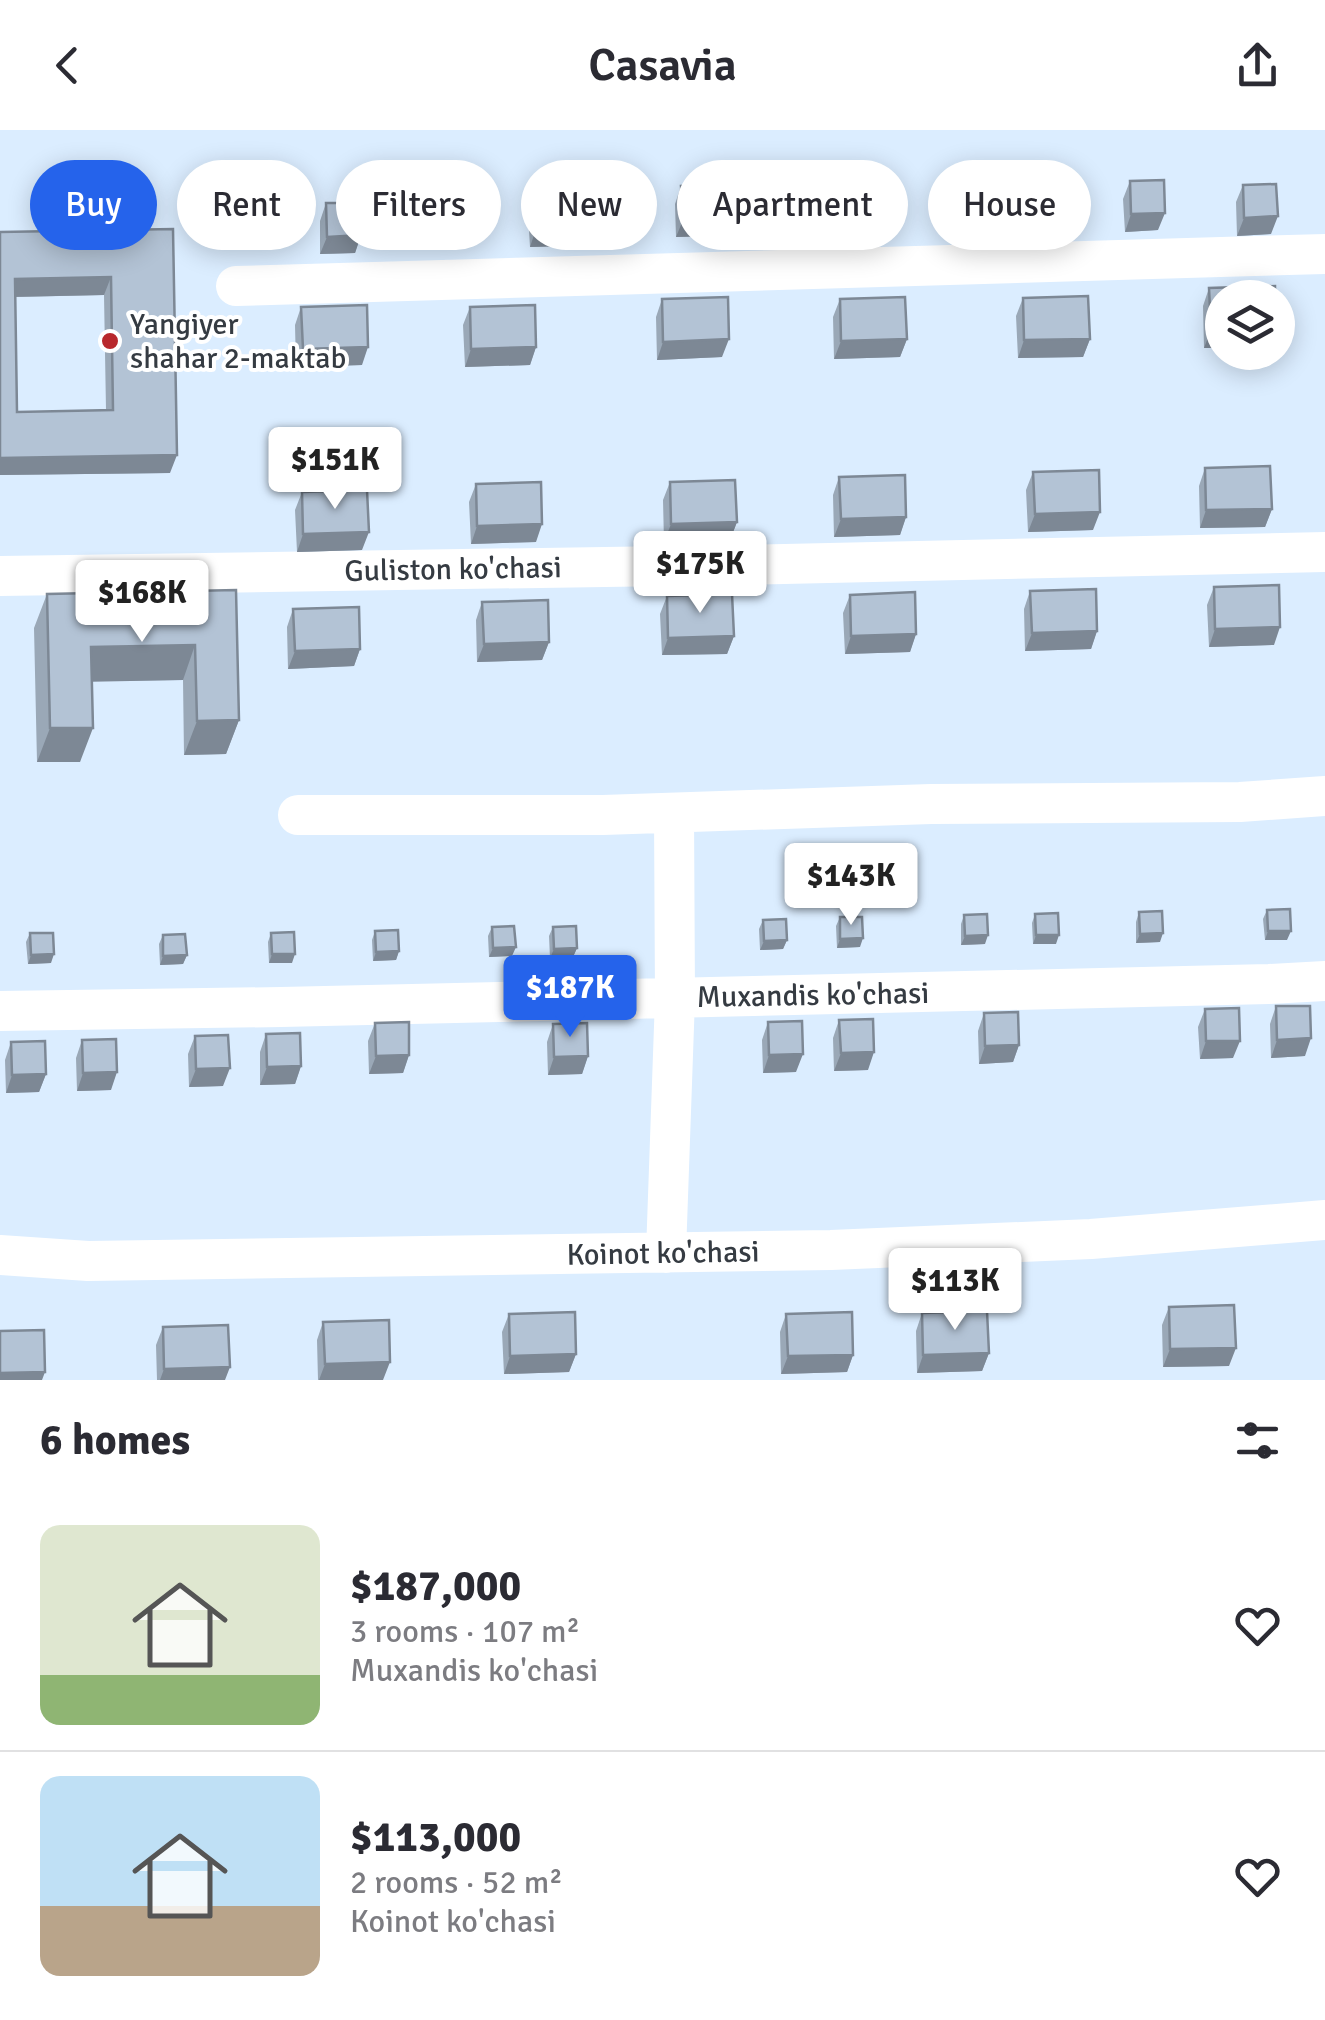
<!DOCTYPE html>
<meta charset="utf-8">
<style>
:root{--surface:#fff;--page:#f2f2f3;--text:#2b2b33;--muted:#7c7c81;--line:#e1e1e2;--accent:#2563eb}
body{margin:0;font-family:Signika,sans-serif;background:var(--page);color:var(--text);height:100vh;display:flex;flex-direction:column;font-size:38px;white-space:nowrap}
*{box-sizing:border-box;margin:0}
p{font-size:32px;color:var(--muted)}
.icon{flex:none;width:55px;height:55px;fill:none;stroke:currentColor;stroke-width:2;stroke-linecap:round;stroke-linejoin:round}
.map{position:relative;height:1250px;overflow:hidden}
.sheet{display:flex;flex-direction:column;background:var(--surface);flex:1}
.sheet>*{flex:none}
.hud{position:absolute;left:30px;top:30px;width:1265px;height:90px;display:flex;gap:20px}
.fabs{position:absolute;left:1205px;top:150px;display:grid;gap:20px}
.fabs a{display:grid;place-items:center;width:90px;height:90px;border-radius:50%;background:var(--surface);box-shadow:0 5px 25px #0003;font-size:50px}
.price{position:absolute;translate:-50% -85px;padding:0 22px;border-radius:10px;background:#fff;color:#222;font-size:32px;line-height:65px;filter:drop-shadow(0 2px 5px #0008)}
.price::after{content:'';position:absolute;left:50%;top:60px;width:30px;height:22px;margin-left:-15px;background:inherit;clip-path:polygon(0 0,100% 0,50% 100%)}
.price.on{background:var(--accent);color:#fff}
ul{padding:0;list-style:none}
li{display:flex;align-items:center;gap:30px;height:250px;padding:0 40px}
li+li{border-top:2px solid var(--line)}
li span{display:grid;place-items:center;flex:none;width:280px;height:200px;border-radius:20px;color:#555}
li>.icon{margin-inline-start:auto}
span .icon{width:120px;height:120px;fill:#fffc;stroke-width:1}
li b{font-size:42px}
h2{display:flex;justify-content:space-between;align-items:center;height:120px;padding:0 40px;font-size:42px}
.chip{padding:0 35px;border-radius:45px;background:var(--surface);box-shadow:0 5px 25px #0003;font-size:35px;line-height:90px}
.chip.on{background:var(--accent);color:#fff}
header{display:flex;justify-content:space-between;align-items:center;height:130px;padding:0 40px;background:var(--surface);font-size:45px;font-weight:600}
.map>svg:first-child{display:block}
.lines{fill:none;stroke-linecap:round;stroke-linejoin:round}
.minor{stroke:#fff;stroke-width:40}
.wall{fill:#9aa8b7;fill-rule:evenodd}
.shaded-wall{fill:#7d8895}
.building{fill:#b3c3d5;stroke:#7d8895;stroke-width:2.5;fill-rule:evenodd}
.poi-dot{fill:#b8282d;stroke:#fff;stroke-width:4}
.labels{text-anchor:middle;stroke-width:8;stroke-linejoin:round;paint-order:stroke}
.poi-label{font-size:30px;fill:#353b42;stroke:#fff;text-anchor:start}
.street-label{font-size:30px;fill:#353b42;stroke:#fff}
</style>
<header><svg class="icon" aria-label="back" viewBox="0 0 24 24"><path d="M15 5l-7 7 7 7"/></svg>Casavia<svg class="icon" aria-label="share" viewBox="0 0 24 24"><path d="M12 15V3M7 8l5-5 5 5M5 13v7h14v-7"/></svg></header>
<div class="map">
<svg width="1325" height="1250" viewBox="0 0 1325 1250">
<rect width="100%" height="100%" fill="#dbedff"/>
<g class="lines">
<!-- minor -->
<path class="minor" d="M 236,156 L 1325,124
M 0,446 L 734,435 L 1325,422
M 298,685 L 603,685 L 931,674 L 1240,672 L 1325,666
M 0,881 L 281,877 L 1269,854 L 1325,851
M 666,1123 L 675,868 L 674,683
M 0,1125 L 88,1131 L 831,1120 L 1091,1109 L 1325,1090"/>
</g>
<!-- wall -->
<path class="wall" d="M 1130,51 L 1158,100 L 1125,102 L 1123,69 Z
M 861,55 L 889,104 L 856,105 L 855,73 Z
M 1243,55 L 1271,104 L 1237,106 L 1236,72 Z
M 681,56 L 710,106 L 676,107 L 675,74 Z
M 985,56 L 1013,106 L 979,107 L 978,74 Z
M 535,66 L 563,116 L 530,117 L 528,84 Z
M 326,73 L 361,105 L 355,123 L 320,124 L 320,91 Z
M 173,99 L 170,343 L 0,345 L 0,102 ZM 104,165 L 106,280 L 17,282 L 15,167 Z
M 1209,158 L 1222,168 L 1222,218 L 1204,218 L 1203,176 Z
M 1023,168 L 1090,209 L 1083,227 L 1018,228 L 1016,186 Z
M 662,169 L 722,227 L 657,230 L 656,187 Z
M 840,169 L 907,209 L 900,227 L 834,229 L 833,187 Z
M 301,177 L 362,235 L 296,237 L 295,195 Z
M 470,177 L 536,217 L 530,235 L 465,237 L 463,195 Z
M 1205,338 L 1272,379 L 1265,397 L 1200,398 L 1199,356 Z
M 1033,342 L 1093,400 L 1028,402 L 1026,360 Z
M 839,347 L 906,387 L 900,405 L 834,407 L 833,365 Z
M 670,352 L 737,392 L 730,410 L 664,412 L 663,370 Z
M 476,354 L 536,412 L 471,414 L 469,372 Z
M 302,362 L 362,420 L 297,422 L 295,380 Z
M 1214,457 L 1274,515 L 1209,517 L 1207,475 Z
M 236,460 L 239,590 L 226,624 L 184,625 L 183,550 L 92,551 L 80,632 L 37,632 L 34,498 L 47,464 Z
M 1030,461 L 1097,501 L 1091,519 L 1025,521 L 1024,479 Z
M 850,465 L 916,504 L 910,522 L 845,524 L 843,483 Z
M 667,466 L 734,506 L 727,524 L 662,525 L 660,484 Z
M 482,472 L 549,512 L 542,530 L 477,532 L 476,490 Z
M 293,479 L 360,519 L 354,536 L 288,539 L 287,497 Z
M 1267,780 L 1287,810 L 1265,810 L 1263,789 Z
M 1139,782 L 1160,812 L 1136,813 L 1136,792 Z
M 1035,784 L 1056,814 L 1033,814 L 1032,793 Z
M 964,785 L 985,814 L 961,815 L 961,794 Z
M 840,787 L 860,817 L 837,818 L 836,796 Z
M 763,790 L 787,810 L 783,819 L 760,820 L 759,799 Z
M 492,797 L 512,826 L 489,827 L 488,806 Z
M 553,797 L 577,818 L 573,827 L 550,828 L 549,806 Z
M 375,801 L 399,821 L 396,830 L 373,831 L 372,810 Z
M 30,803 L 51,833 L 28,834 L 26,812 Z
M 271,803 L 292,833 L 269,833 L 268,812 Z
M 163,805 L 187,825 L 183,834 L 160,835 L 159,814 Z
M 1276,876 L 1305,926 L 1271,928 L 1270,894 Z
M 1205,879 L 1233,928 L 1200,929 L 1198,897 Z
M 984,883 L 1019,915 L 1013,932 L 979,934 L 978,901 Z
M 839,890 L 868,940 L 834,941 L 833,908 Z
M 768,892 L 796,942 L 763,943 L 762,910 Z
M 375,893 L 409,925 L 403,943 L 369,944 L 368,911 Z
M 553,894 L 588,926 L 582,944 L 548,945 L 547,912 Z
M 266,904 L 301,936 L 295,954 L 260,955 L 260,922 Z
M 195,906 L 223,956 L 189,957 L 188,924 Z
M 82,910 L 111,960 L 77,961 L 76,928 Z
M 11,912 L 46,944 L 39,962 L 6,963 L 5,930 Z
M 1169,1177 L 1229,1236 L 1163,1237 L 1162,1195 Z
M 922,1183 L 989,1223 L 982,1241 L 917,1243 L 916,1201 Z
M 509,1184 L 576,1224 L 569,1242 L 504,1244 L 502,1202 Z
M 786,1184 L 853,1225 L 847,1242 L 781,1244 L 780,1202 Z
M 323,1192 L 383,1250 L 318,1250 L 317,1210 Z
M 163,1197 L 225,1250 L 157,1250 L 156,1215 Z"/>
<!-- shaded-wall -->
<path class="shaded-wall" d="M 1165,83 L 1158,100 L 1125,102 L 1131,84 Z
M 1278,86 L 1271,104 L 1237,106 L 1244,88 Z
M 862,87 L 896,87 L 889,104 L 856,105 Z
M 716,88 L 710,106 L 676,107 L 683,90 Z
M 1019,88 L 1013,106 L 979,107 L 986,89 Z
M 570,98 L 563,116 L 530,117 L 536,99 Z
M 361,105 L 355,123 L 320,124 L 327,107 Z
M 111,147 L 104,165 L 8,167 L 15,149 Z
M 1211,200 L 1222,200 L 1222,218 L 1204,218 Z
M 729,209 L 722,227 L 657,230 L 663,212 Z
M 907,209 L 900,227 L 834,229 L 841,211 Z
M 1090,209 L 1083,227 L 1018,228 L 1024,210 Z
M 368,217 L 362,235 L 296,237 L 303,219 Z
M 536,217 L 530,235 L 465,237 L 471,219 Z
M 177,325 L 170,343 L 0,345 L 0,328 Z
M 1272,379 L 1265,397 L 1200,398 L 1206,380 Z
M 1100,382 L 1093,400 L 1028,402 L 1035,384 Z
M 906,387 L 900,405 L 834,407 L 841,389 Z
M 737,392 L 730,410 L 664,412 L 671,394 Z
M 542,394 L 536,412 L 471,414 L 477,396 Z
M 369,402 L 362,420 L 297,422 L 303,404 Z
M 1280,497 L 1274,515 L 1209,517 L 1215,499 Z
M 1097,501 L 1091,519 L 1025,521 L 1032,503 Z
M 916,504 L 910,522 L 845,524 L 851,506 Z
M 734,506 L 727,524 L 662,525 L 668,508 Z
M 549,512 L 542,530 L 477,532 L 484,514 Z
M 195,515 L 183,550 L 78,552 L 91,517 Z
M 360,519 L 354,536 L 288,539 L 295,521 Z
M 239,590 L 226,624 L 184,625 L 197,591 Z
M 50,598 L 93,598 L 80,632 L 37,632 Z
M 1268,801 L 1291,801 L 1287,810 L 1265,810 Z
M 1163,803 L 1160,812 L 1136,813 L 1140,804 Z
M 988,805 L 985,814 L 961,815 L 965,806 Z
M 1036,805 L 1059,805 L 1056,814 L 1033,814 Z
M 863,808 L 860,817 L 837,818 L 840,809 Z
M 787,810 L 783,819 L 760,820 L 764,811 Z
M 516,817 L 512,826 L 489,827 L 493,818 Z
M 577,818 L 573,827 L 550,828 L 554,819 Z
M 399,821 L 396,830 L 373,831 L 376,822 Z
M 54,824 L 51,833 L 28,834 L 31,825 Z
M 272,824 L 295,824 L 292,833 L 269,833 Z
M 187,825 L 183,834 L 160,835 L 163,826 Z
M 1311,908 L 1305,926 L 1271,928 L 1277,910 Z
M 1206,911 L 1240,911 L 1233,928 L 1200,929 Z
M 1019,915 L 1013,932 L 979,934 L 985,916 Z
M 874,922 L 868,940 L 834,941 L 841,923 Z
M 803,924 L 796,942 L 763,943 L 769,925 Z
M 409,925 L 403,943 L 369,944 L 376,926 Z
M 588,926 L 582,944 L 548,945 L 554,927 Z
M 301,936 L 295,954 L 260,955 L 267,937 Z
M 230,938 L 223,956 L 189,957 L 196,939 Z
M 117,942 L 111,960 L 77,961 L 83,943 Z
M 46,944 L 39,962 L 6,963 L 12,945 Z
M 1236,1218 L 1229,1236 L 1163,1237 L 1170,1219 Z
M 989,1223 L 982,1241 L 917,1243 L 923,1225 Z
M 576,1224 L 569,1242 L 504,1244 L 510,1226 Z
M 853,1225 L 847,1242 L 781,1244 L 788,1226 Z
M 390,1232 L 383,1250 L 319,1250 L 325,1234 Z
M 230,1237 L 225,1250 L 160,1250 L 164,1239 Z
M 45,1242 L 42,1250 L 0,1250 L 0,1243 Z"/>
<!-- building -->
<path class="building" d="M 1164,50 L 1165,83 L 1131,84 L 1130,51 Z
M 895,53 L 896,87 L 862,87 L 861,55 Z
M 1276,54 L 1278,86 L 1244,88 L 1243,55 Z
M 715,55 L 716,88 L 683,90 L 681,56 Z
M 1019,55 L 1019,88 L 986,89 L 985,56 Z
M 535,66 L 569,66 L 570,98 L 536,99 Z
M 326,73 L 360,73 L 361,105 L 327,107 Z
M 173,99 L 177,325 L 0,328 L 0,102 ZM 111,147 L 113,280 L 17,282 L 15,149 Z
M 1275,156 L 1275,168 L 1222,168 L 1222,200 L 1211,200 L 1209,158 Z
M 1088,166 L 1090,209 L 1024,210 L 1023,168 Z
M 728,167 L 729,209 L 663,212 L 662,169 Z
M 905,167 L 907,209 L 841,211 L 840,169 Z
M 367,175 L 368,217 L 303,219 L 301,177 Z
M 535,175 L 536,217 L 471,219 L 470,177 Z
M 1270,336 L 1272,379 L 1206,380 L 1205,338 Z
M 1099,340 L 1100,382 L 1035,384 L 1033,342 Z
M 905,345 L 906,387 L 841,389 L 839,347 Z
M 735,350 L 737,392 L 671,394 L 670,352 Z
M 541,352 L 542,394 L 477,396 L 476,354 Z
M 367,360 L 369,402 L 303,404 L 302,362 Z
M 1279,455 L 1280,497 L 1215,499 L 1214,457 Z
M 1096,459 L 1097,501 L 1032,503 L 1030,461 Z
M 236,460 L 239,590 L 197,591 L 195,515 L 91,517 L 93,598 L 50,598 L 47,464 Z
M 915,462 L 916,504 L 851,506 L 850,465 Z
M 732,464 L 734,506 L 668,508 L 667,466 Z
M 548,470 L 549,512 L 484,514 L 482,472 Z
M 359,477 L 360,519 L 295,521 L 293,479 Z
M 1290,779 L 1291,801 L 1268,801 L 1267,780 Z
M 1162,781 L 1163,803 L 1140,804 L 1139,782 Z
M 1058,783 L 1059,805 L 1036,805 L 1035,784 Z
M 987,784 L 988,805 L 965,806 L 964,785 Z
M 840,787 L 862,787 L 863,808 L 840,809 Z
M 786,789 L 787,810 L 764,811 L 763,790 Z
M 514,796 L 516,817 L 493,818 L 492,797 Z
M 576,796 L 577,818 L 554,819 L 553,797 Z
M 398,800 L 399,821 L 376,822 L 375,801 Z
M 294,802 L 295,824 L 272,824 L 271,803 Z
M 30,803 L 53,803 L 54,824 L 31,825 Z
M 185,804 L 187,825 L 163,826 L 163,805 Z
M 1276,876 L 1310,876 L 1311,908 L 1277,910 Z
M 1239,878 L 1240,911 L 1206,911 L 1205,879 Z
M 1018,882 L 1019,915 L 985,916 L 984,883 Z
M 873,889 L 874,922 L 841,923 L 839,890 Z
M 802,891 L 803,924 L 769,925 L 768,892 Z
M 409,892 L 409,925 L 376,926 L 375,893 Z
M 587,893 L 588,926 L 554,927 L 553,894 Z
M 300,903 L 301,936 L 267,937 L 266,904 Z
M 228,905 L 230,938 L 196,939 L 195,906 Z
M 116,909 L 117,942 L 83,943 L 82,910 Z
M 45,911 L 46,944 L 12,945 L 11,912 Z
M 1234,1175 L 1236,1218 L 1170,1219 L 1169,1177 Z
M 987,1181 L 989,1223 L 923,1225 L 922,1183 Z
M 575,1182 L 576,1224 L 510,1226 L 509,1184 Z
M 852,1182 L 853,1225 L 788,1226 L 786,1184 Z
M 389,1190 L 390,1232 L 325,1234 L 323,1192 Z
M 228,1195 L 230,1237 L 164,1239 L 163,1197 Z
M 44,1200 L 45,1242 L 0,1243 L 0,1201 Z"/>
<!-- markers -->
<circle class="poi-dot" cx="110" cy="211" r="10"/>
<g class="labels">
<!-- poi labels -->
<g class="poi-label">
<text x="130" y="204">Yangiyer<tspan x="130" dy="34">shahar 2-maktab</tspan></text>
</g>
<!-- street labels -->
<g class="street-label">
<text transform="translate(453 439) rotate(-1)" y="10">Guliston ko'chasi</text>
<text transform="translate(813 865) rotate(-1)" y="10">Muxandis ko'chasi</text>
<text transform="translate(663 1123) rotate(-1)" y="10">Koinot ko'chasi</text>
</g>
</g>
</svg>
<div class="fabs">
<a><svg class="icon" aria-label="layers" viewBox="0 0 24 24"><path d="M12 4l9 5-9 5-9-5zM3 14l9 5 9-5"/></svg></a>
</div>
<b class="price" style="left:335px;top:382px">$151K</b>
<b class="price" style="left:700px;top:486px">$175K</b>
<b class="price" style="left:142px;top:515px">$168K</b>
<b class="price" style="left:851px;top:798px">$143K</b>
<b class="price on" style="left:570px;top:910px">$187K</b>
<b class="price" style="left:955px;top:1203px">$113K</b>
<div class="hud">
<a class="chip on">Buy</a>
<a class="chip">Rent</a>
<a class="chip">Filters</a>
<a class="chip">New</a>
<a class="chip">Apartment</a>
<a class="chip">House</a>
</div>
</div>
<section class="sheet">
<h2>6 homes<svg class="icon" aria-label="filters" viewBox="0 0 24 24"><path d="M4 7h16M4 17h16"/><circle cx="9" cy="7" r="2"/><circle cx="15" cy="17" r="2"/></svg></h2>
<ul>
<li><span style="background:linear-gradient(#dfe7d0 75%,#8fb573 0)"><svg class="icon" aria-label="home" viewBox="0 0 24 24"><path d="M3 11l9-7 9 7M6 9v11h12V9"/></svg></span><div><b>$187,000</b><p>3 rooms · 107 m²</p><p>Muxandis ko'chasi</p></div><svg class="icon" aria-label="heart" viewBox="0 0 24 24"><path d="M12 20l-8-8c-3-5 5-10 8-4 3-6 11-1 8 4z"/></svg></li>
<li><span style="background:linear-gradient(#bfe0f5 65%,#b9a48a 0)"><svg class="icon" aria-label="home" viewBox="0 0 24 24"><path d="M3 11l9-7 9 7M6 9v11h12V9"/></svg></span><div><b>$113,000</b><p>2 rooms · 52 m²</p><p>Koinot ko'chasi</p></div><svg class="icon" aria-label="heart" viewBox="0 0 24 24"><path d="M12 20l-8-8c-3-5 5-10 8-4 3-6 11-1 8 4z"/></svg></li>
</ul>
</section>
